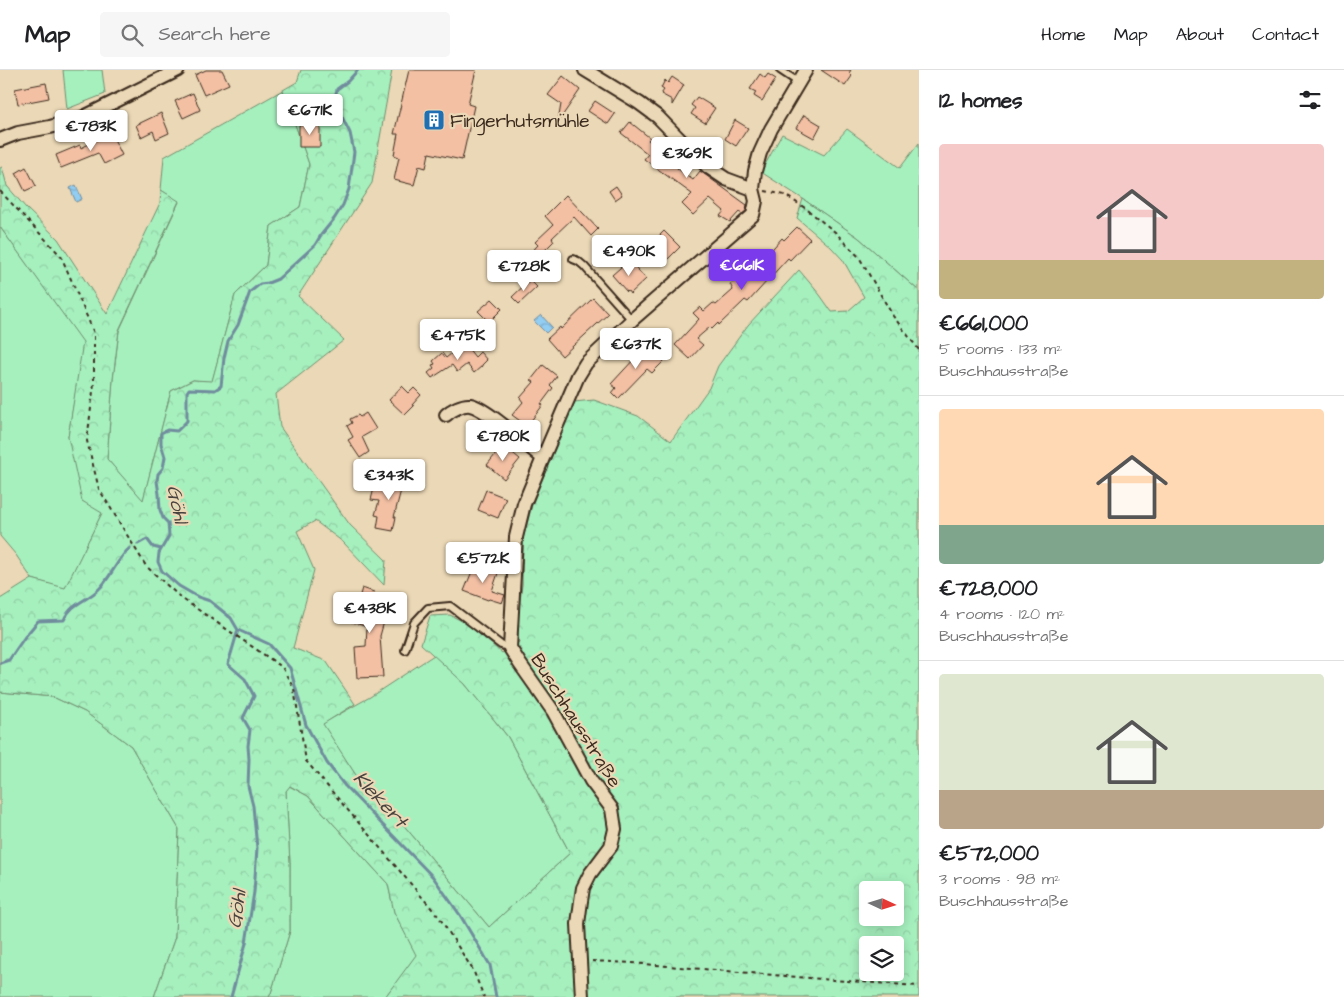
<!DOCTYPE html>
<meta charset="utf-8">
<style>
:root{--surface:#fff;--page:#f6f6f6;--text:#202124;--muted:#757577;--line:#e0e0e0;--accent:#7c3aed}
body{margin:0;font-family:"Architects Daughter",sans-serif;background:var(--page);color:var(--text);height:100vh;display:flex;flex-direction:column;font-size:19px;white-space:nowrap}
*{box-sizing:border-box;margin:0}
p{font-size:16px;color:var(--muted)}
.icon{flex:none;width:28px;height:28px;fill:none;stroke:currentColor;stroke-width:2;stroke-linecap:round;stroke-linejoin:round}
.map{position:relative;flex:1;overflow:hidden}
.side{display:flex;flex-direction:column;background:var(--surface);width:425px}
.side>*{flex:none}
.needle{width:32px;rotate:94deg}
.tools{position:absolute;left:859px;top:811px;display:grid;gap:10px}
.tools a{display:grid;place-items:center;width:45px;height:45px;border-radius:5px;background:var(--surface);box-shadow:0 2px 12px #0003;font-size:25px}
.price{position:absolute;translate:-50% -42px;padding:0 11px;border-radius:5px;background:#fff;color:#222;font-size:16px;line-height:32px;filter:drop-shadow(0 1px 2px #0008)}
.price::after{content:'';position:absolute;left:50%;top:30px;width:15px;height:11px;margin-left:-8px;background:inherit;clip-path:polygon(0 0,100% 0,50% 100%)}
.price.selected{background:var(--accent);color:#fff}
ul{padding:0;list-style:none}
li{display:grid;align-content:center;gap:10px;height:265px;padding:0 20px}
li+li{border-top:1px solid var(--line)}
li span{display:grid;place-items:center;height:155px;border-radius:5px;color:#555}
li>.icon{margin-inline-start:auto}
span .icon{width:90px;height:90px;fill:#fffc;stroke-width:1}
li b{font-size:21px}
h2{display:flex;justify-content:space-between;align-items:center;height:60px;padding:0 20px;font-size:21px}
header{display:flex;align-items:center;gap:30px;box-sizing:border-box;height:70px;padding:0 25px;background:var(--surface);border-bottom:1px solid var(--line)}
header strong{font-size:24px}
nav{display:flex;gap:28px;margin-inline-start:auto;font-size:18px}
.search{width:350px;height:45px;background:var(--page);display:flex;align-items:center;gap:12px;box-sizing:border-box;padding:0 18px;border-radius:5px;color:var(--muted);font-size:19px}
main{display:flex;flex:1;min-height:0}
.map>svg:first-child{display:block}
.grass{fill:#a6f0be;stroke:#708d6e}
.forest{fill:url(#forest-crowns);stroke:#708d6e;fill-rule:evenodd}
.water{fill:url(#water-waves);stroke:#6f8c9d}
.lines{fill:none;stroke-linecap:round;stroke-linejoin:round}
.stream{stroke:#6f8c9d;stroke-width:3}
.building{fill:#f3c0a4;stroke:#3b2a1e}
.lane-casing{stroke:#3b2a1e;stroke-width:10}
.street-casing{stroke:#3b2a1e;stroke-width:16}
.path{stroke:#3b2a1e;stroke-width:2;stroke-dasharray:4 4;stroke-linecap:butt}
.lane{stroke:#ebd8b6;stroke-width:6}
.street{stroke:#ebd8b6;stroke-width:12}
.labels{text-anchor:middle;stroke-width:4.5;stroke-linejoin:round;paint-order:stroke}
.poi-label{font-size:19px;fill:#3b2a1e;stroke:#ebd8b6;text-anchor:start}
.street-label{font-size:19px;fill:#3b2a1e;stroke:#ebd8b6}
.water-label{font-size:20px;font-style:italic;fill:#48423e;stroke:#ebd8b6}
</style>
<header>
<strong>Map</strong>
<div class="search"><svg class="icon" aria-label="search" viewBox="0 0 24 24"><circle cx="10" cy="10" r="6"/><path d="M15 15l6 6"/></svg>Search here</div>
<nav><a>Home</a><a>Map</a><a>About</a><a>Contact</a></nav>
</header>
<main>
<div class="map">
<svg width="919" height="927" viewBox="0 0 919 927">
<defs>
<pattern id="forest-crowns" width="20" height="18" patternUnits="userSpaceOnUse" patternTransform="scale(1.25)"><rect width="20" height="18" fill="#a6f0be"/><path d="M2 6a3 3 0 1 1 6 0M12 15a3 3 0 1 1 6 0" fill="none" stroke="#90cea3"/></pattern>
<pattern id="water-waves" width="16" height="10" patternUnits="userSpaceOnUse" patternTransform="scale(1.25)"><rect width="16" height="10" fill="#92cdf2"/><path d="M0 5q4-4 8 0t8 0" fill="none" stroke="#7fb0cf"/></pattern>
</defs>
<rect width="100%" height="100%" fill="#ebd8b6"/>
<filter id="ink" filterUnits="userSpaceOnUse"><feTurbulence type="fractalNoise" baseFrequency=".02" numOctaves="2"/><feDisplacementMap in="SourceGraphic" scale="10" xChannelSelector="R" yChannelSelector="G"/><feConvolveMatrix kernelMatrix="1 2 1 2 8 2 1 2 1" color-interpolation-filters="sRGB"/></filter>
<g filter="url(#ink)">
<!-- grass -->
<path class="grass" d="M 63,0 L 102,0 L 105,24 L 67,39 Z
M 283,20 L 309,94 L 300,137 L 271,156 L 266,195 L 235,225 L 212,312 L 193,310 L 171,321 L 143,431 L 107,389 L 113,309 L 119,261 L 179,132 L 161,120 L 164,87 Z
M 847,59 L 900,98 L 919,73 L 919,221 L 859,168 L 803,129 L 761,102 L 782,64 L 824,85 Z
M 0,157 L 84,272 L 68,367 L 102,443 L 65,519 L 32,509 L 16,485 L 0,466 Z
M 434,585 L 465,614 L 508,667 L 570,783 L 489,857 L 385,733 L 361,713 L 322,654 L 370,627 Z
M 0,622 L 53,627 L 85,642 L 131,676 L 179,759 L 175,867 L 154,927 L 0,927 Z
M 289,716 L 308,726 L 388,814 L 394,842 L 417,885 L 385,927 L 269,927 L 271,923 L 290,861 L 290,793 L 286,721 Z"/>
<!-- forest -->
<path class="forest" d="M 301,0 L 392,0 L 372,113 L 298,226 L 344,270 L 276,324 L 280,357 L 350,455 L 386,490 L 384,515 L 343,472 L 315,451 L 297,461 L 314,500 L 293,578 L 326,591 L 355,634 L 323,654 L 361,713 L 385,733 L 489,857 L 570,783 L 508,667 L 465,614 L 421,574 L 430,546 L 450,545 L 466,553 L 502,583 L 519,572 L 517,556 L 522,515 L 523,469 L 532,435 L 574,332 L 594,330 L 638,346 L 671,371 L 709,318 L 718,296 L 748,255 L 799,200 L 820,225 L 832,242 L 848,241 L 864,227 L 843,190 L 831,177 L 797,148 L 803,129 L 859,168 L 919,221 L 919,927 L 385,927 L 416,885 L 394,842 L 388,814 L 308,726 L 290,716 L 286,721 L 290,793 L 290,861 L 271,923 L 269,927 L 154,927 L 175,867 L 179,759 L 131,676 L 85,642 L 53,627 L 0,622 L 0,529 L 32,509 L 65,518 L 102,443 L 82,431 L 68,367 L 83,272 L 0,157 L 0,98 L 2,97 L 7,116 L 26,138 L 58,169 L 107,244 L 160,133 L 161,120 L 179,131 L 119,260 L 113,309 L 107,389 L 143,430 L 171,321 L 193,310 L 212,311 L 235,225 L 266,195 L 271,156 L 300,137 L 309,94 L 283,20 L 297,12 ZM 868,820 L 895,820 L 895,848 L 868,848 ZM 868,875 L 895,875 L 895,902 L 868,902 Z"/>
<!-- water -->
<path class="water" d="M 76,115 L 82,129 L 76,132 L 70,118 Z
M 541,245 L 552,257 L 546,263 L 534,251 Z"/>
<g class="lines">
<!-- stream -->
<path class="stream" d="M 138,474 L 147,469 L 153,477 L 161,479
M 238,560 L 269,574 L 290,598 L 306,655 L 327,693 L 345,716 L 433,807 L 460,845 L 490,895 L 496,927
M 0,593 L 9,590 L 24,568 L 38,551 L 64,550 C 71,533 87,531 99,519 C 110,509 119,486 130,478
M 231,927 L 246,873 L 254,822 L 257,778 L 253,736 L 248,716 L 249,689 L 248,676 L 250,660 L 243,648 L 254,626 L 245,609 L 228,594 L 238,560 L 231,548 L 210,531 L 198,527 L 179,516 L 162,501 L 158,492 L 159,483 L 169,466 L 168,453 L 163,448 L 160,440 L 159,424 L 157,411 L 158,404 L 163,398 L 165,387 L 161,374 L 161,363 L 167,360 L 177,361 L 187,351 L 187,322 L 189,319 L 215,320 L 221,316 L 224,288 L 228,271 L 238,255 L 250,222 L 260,214 L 268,213 L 278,209 L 315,175 L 321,165 L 334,149 L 343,135 L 349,119 L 354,82 L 350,63 L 342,47 L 336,39 L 334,32 L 337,19 L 348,11 L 358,0"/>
</g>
<!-- building -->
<path class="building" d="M 206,0 L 222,0 L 229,14 L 204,25 L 195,5 Z
M 409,0 L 476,0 L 468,34 L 474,36 L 462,90 L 429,83 L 426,98 L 419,96 L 414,115 L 394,110 L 399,87 L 394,85 L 398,64 L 394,64 Z
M 821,0 L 851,0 L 849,3 L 852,6 L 845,16 Z
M 760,4 L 765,8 L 768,4 L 776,9 L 762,31 L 754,26 L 756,22 L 750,19 Z
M 563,6 L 580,20 L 558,52 L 561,34 L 548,25 Z
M 672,7 L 684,15 L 672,35 L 672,30 L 661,24 L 664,20 L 661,18 L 665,10 L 668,13 Z
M 46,13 L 49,28 L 18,34 L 15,19 Z
M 193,23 L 200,40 L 183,48 L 175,31 Z
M 697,27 L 715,38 L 705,53 L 691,44 L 695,38 L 691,35 Z
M 595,31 L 615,44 L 608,54 L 588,41 Z
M 161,43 L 169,63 L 156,69 L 153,61 L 141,67 L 136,55 Z
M 804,45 L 821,55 L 814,68 L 796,58 Z
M 735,50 L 748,58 L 736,76 L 725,69 Z
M 630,52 L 650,68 L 648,70 L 680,93 L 677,98 L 693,110 L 700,101 L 747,135 L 746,141 L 742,144 L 739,142 L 730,152 L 720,146 L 724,141 L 710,129 L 693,145 L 682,134 L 692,124 L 644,89 L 648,84 L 621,63 Z
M 320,54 L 320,77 L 299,77 L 299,55 Z
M 111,63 L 122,85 L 104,94 L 98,83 L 61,98 L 56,85 L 80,75 L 81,78 Z
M 26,97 L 36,116 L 25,121 L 16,103 Z
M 616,116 L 622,125 L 615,130 L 609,121 Z
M 566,125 L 598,159 L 591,166 L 574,147 L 552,168 L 554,171 L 543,182 L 553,193 L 538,207 L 523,191 L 538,175 L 535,172 L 553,155 L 545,146 Z
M 797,157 L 810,169 L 790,190 L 788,188 L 748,232 L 745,230 L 719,255 L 718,253 L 712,259 L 710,257 L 696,269 L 703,275 L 690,289 L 675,275 L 699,249 L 693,243 L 700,237 L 704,241 L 713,233 L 716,235 L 733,220 L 730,214 L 742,208 L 756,193 L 758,195 L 782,168 L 784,170 Z
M 664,161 L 680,177 L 662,195 L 646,179 Z
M 629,190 L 646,209 L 630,224 L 628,221 L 627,222 L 612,205 Z
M 530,210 L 537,217 L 519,234 L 512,227 Z
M 593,228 L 608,244 L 562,286 L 547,269 L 560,257 L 561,259 Z
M 492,229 L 502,239 L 489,252 L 478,241 Z
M 464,273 L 475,287 L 480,282 L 487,290 L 482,295 L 482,296 L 474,303 L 467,294 L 457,302 L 452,295 L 432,308 L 428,303 L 434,298 L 432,295 L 435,294 L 433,291 L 442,283 L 446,288 Z
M 647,275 L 664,291 L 652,303 L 647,299 L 618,329 L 612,323 L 616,318 L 611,314 L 636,287 L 635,287 Z
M 543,295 L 557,306 L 550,315 L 553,318 L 541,334 L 543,335 L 527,356 L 512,345 L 523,332 L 520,328 L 534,312 L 531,310 Z
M 402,316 L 409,323 L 414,318 L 421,325 L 412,335 L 414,336 L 405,345 L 389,330 Z
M 366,343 L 376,359 L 362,367 L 369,382 L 360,388 L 348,370 L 353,367 L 347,356 L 352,353 L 350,349 L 358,345 L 360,347 Z
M 503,375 L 520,389 L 504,409 L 487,395 Z
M 389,402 L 406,406 L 403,420 L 401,420 L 394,447 L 396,447 L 393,461 L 377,458 L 379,446 L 375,445 L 379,431 L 371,430 L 374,418 L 381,420 L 383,414 L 387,414 Z
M 486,420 L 506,428 L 498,448 L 478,440 Z
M 475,494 L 498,503 L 492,521 L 505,525 L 502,533 L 489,529 L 488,530 L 464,521 Z
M 362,518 L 374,522 L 373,526 L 390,530 L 380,566 L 383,607 L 357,608 L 355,577 L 366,576 L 367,557 L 352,552 Z"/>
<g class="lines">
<!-- lane casing -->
<g class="lane-casing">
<path id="lane" d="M 780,0 L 798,12
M 573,189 L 578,191 L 584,196 L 632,250
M 405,580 L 414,553 L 428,538 L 450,536 L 501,575 L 510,578"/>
</g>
<!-- street casing -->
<g class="street-casing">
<path id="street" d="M 585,0 L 639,33 L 658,47 L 692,82 L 708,97 L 726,109 L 753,119
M 0,70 L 18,63 L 50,57 L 82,48 L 178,0
M 446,345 C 451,340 463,334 470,335 C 485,337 529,377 543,388
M 582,927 L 578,854 L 581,831 L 583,818 L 590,804 L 611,776 L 615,759 L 612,739 L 591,711 L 553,641 L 520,594 L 510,578 L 516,467 L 524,434 L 543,388 L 578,306 L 586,293 L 632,250 L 753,145 L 756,131 L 753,119 L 755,101 L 760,83 L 771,59 L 806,0"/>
</g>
<!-- path -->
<path class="path" d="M 0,121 L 61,186 L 94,263 L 94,313 L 87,371 L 99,419 L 146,496 L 181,528 L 282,597 L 294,619 L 306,691 L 439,847 L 473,900 L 484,927
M 765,121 L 785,125 L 805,138 L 835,162 L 859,187 L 893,246 L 919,280
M 592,891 L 632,893 L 833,910 L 919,916"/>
<!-- lane -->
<use href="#lane" class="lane"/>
<!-- street -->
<use href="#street" class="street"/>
</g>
</g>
<!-- icons -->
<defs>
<g id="building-square" transform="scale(1.125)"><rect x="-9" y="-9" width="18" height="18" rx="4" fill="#1f6fb2" stroke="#ebd8b6"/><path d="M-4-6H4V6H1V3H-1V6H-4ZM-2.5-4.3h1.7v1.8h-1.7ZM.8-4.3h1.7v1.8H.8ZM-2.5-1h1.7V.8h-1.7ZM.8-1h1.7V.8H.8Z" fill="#fff"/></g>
</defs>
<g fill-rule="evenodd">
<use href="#building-square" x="434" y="50"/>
</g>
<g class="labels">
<!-- poi labels -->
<g class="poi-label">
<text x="450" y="57">Fingerhutsmühle</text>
</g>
<!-- street labels -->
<g class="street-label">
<text transform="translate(577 650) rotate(58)" y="7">Buschhausstraße</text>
</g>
<!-- water labels -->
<g class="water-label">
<text transform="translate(178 434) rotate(78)" y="7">Göhl</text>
<text transform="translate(381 729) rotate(47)" y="7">Klekert</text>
<text transform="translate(236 839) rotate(-82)" y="7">Göhl</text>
</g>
</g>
</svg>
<div class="tools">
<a><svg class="needle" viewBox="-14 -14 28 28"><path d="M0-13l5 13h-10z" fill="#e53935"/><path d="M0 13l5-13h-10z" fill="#757577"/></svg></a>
<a><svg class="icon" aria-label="layers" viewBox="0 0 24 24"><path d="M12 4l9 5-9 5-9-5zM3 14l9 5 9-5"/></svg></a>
</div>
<b class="price" style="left:310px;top:66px">€671K</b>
<b class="price" style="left:91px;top:82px">€783K</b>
<b class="price" style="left:687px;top:109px">€369K</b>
<b class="price" style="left:629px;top:207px">€490K</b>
<b class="price selected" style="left:742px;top:221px">€661K</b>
<b class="price" style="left:524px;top:222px">€728K</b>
<b class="price" style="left:458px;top:291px">€475K</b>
<b class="price" style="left:636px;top:300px">€637K</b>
<b class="price" style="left:503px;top:392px">€780K</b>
<b class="price" style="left:389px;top:431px">€343K</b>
<b class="price" style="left:483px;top:514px">€572K</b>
<b class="price" style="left:370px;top:564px">€438K</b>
</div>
<section class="side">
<h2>12 homes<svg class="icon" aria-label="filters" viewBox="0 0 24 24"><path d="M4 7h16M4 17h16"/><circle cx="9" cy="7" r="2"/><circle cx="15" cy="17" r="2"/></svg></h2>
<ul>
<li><span style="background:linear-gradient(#f6c9c9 75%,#c2b280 0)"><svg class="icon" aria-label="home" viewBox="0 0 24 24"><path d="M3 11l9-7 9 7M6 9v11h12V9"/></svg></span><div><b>€661,000</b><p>5 rooms · 133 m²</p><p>Buschhausstraße</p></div></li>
<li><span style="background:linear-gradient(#ffd9b3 75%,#7fa58c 0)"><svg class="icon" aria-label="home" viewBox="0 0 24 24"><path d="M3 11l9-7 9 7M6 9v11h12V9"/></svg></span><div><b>€728,000</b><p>4 rooms · 120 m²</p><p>Buschhausstraße</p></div></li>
<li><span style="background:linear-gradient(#dfe7d0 75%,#b9a48a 0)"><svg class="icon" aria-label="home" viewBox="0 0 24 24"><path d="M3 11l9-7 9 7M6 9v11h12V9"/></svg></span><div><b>€572,000</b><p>3 rooms · 98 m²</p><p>Buschhausstraße</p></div></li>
</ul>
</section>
</main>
